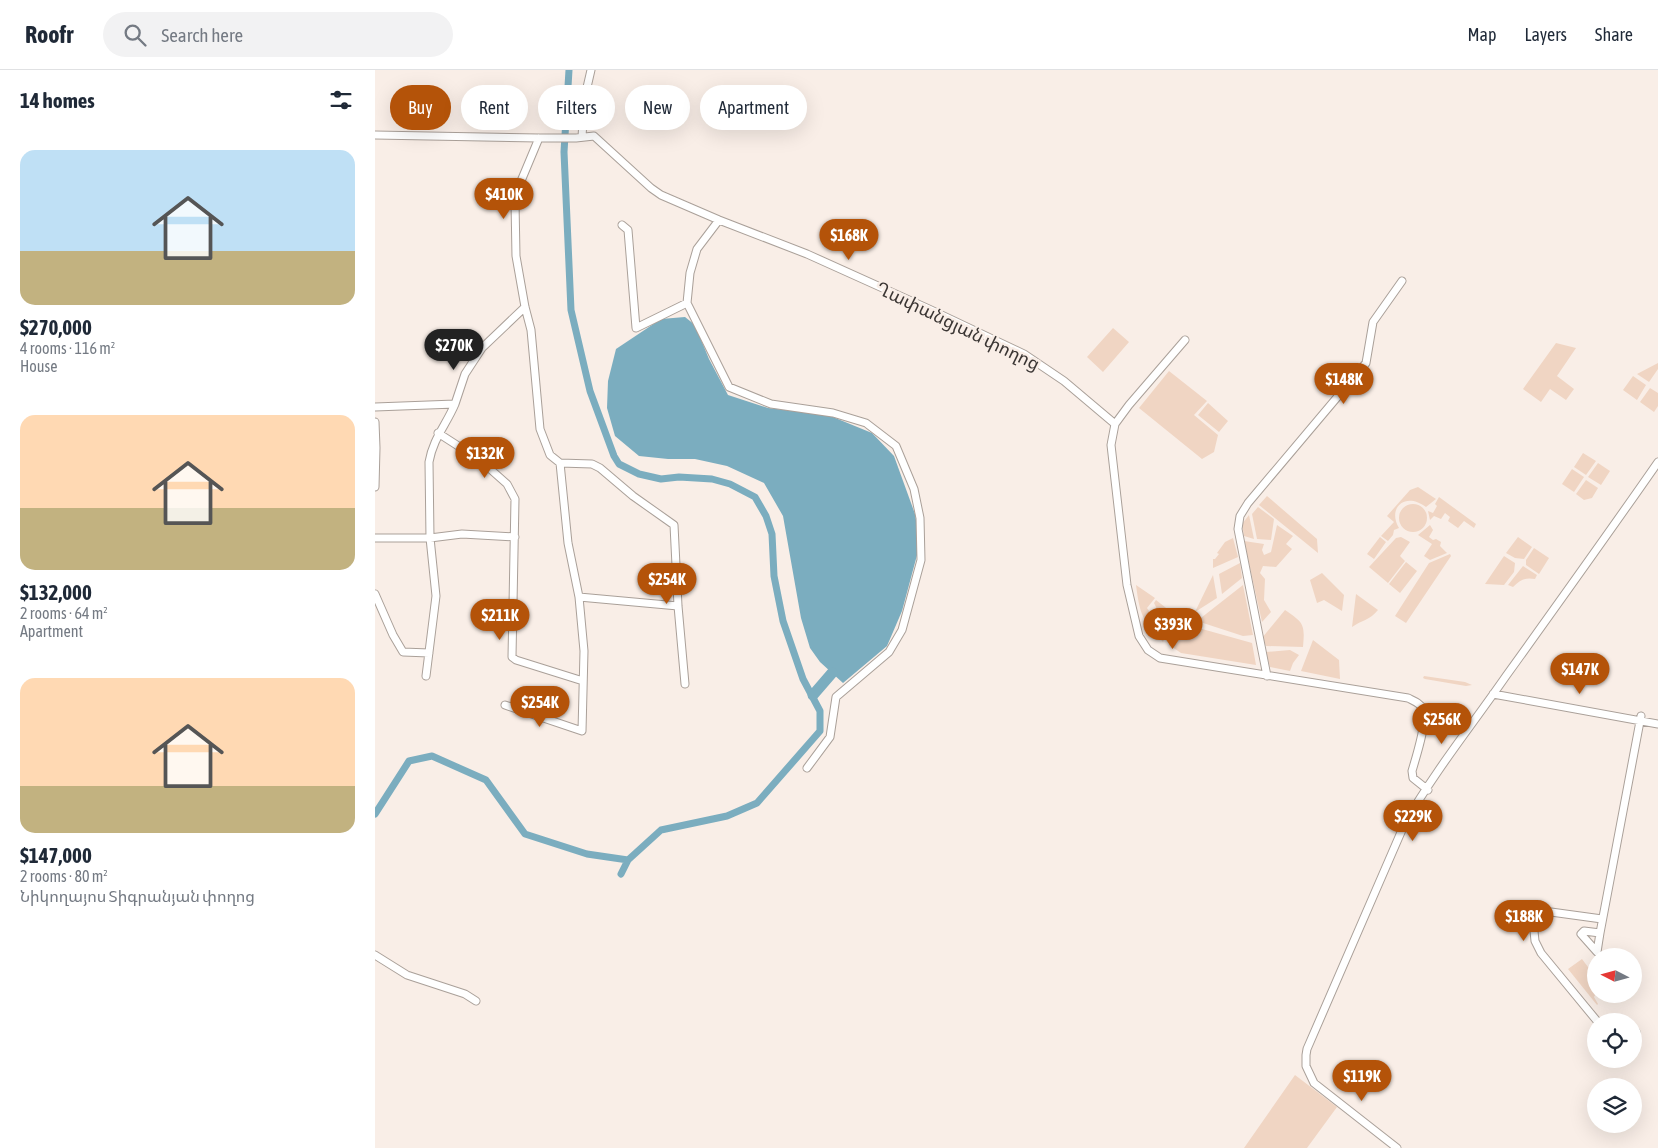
<!DOCTYPE html>
<meta charset="utf-8">
<style>
:root{--surface:#fff;--page:#f2f2f3;--text:#1f2937;--muted:#747a83;--line:#e0e1e3;--accent:#b45309}
body{margin:0;font-family:"Asap Condensed","Noto Sans Armenian",sans-serif;background:var(--page);color:var(--text);height:100vh;display:flex;flex-direction:column;font-size:19px;white-space:nowrap}
*{box-sizing:border-box;margin:0}
p{font-size:16px;color:var(--muted)}
.icon{flex:none;width:28px;height:28px;fill:none;stroke:currentColor;stroke-width:2;stroke-linecap:round;stroke-linejoin:round}
.map{position:relative;flex:1;overflow:hidden}
.side{display:flex;flex-direction:column;background:var(--surface);width:375px}
.side>*{flex:none}
.banner{position:absolute;left:15px;top:15px;width:475px;height:45px;display:flex;gap:10px}
.needle{width:32px;rotate:276deg}
.controls{position:absolute;left:1212px;top:878px;display:grid;gap:10px}
.controls a{display:grid;place-items:center;width:55px;height:55px;border-radius:50%;background:var(--surface);box-shadow:0 5px 20px #0002;font-size:25px}
.price{position:absolute;translate:-50% -42px;padding:0 11px;border-radius:18px;background:var(--accent);color:#fff;font-size:16px;line-height:32px;filter:drop-shadow(0 1px 2px #0008)}
.price::after{content:'';position:absolute;left:50%;top:30px;width:15px;height:11px;margin-left:-8px;background:inherit;clip-path:polygon(0 0,100% 0,50% 100%)}
.price.on{background:#222;color:#fff}
ul{padding:0;list-style:none}
li{display:grid;align-content:center;gap:10px;height:265px;padding:0 20px}
li span{display:grid;place-items:center;height:155px;border-radius:15px;color:#555}
li>.icon{margin-inline-start:auto}
span .icon{width:90px;height:90px;fill:#fffc;stroke-width:1}
li b{font-size:21px}
h2{display:flex;justify-content:space-between;align-items:center;height:60px;padding:0 20px;font-size:21px}
.pill{padding:0 18px;border-radius:22px;background:var(--surface);box-shadow:0 5px 20px #0002;font-size:18px;line-height:45px}
.pill.on{background:var(--accent);color:#fff}
header{display:flex;align-items:center;gap:30px;box-sizing:border-box;height:70px;padding:0 25px;background:var(--surface);border-bottom:1px solid var(--line)}
header strong{font-size:24px}
nav{display:flex;gap:28px;margin-inline-start:auto;font-size:18px}
.search{width:350px;height:45px;background:var(--page);display:flex;align-items:center;gap:12px;box-sizing:border-box;padding:0 18px;border-radius:28px;color:var(--muted);font-size:19px}
main{display:flex;flex:1;min-height:0}
.map>svg:first-child{display:block}
.green{fill:#f0d5c3}
.water{fill:#7badbf}
.lines{fill:none;stroke-linecap:round;stroke-linejoin:round}
.canal{stroke:#7badbf;stroke-width:7}
.river{stroke:#7badbf;stroke-width:11}
.minor-casing{stroke:#aaa099;stroke-width:9}
.minor{stroke:#fff;stroke-width:7}
.labels{text-anchor:middle;stroke-width:5;stroke-linejoin:round;paint-order:stroke}
.street-label{font-size:18px;fill:#3b3634;stroke:#f9eee7}
</style>
<header>
<strong>Roofr</strong>
<div class="search"><svg class="icon" aria-label="search" viewBox="0 0 24 24"><circle cx="10" cy="10" r="6"/><path d="M15 15l6 6"/></svg>Search here</div>
<nav><a>Map</a><a>Layers</a><a>Share</a></nav>
</header>
<main>
<section class="side">
<h2>14 homes<svg class="icon" aria-label="filters" viewBox="0 0 24 24"><path d="M4 7h16M4 17h16"/><circle cx="9" cy="7" r="2"/><circle cx="15" cy="17" r="2"/></svg></h2>
<ul>
<li><span style="background:linear-gradient(#bfe0f5 65%,#c2b280 0)"><svg class="icon" aria-label="home" viewBox="0 0 24 24"><path d="M3 11l9-7 9 7M6 9v11h12V9"/></svg></span><div><b>$270,000</b><p>4 rooms · 116 m²</p><p>House</p></div></li>
<li><span style="background:linear-gradient(#ffd9b3 60%,#c2b280 0)"><svg class="icon" aria-label="home" viewBox="0 0 24 24"><path d="M3 11l9-7 9 7M6 9v11h12V9"/></svg></span><div><b>$132,000</b><p>2 rooms · 64 m²</p><p>Apartment</p></div></li>
<li><span style="background:linear-gradient(#ffd9b3 70%,#c2b280 0)"><svg class="icon" aria-label="home" viewBox="0 0 24 24"><path d="M3 11l9-7 9 7M6 9v11h12V9"/></svg></span><div><b>$147,000</b><p>2 rooms · 80 m²</p><p>Նիկողայոս Տիգրանյան փողոց</p></div></li>
</ul>
</section>
<div class="map">
<svg width="1283" height="1078" viewBox="0 0 1283 1078">
<rect width="100%" height="100%" fill="#f9eee7"/>
<!-- green -->
<path class="green" d="M 738,258 L 754,272 L 728,302 L 712,287 Z
M 1181,273 L 1201,278 L 1182,306 L 1199,319 L 1191,330 L 1175,319 L 1166,332 L 1148,319 Z
M 1283,293 L 1283,299 L 1274,312 L 1262,304 Z
M 794,301 L 832,331 L 819,345 L 843,365 L 839,382 L 827,389 L 764,338 Z
M 1258,306 L 1271,315 L 1262,330 L 1248,320 Z
M 1275,318 L 1283,323 L 1283,336 L 1279,342 L 1265,332 Z
M 833,333 L 853,351 L 844,362 L 823,345 Z
M 1208,383 L 1221,391 L 1211,405 L 1199,397 Z
M 1223,393 L 1235,401 L 1226,415 L 1213,407 Z
M 1197,399 L 1209,407 L 1199,422 L 1187,414 Z
M 1211,410 L 1223,418 L 1217,428 L 1209,430 L 1201,424 Z
M 1043,417 L 1061,429 L 1051,437 C 1030,421 1012,438 1024,458 L 1019,460 L 1018,465 L 1013,471 L 1006,466 L 1019,452 L 1012,446 L 1035,420 Z
M 892,426 L 942,469 L 943,483 L 884,435 Z
M 1064,427 L 1101,454 L 1099,458 L 1089,451 L 1083,458 L 1073,451 L 1075,447 L 1070,443 L 1066,449 L 1059,446 L 1055,450 L 1053,441 L 1058,443 L 1062,436 L 1060,434 Z
M1024 448a14 14 0 1 1 28 0a14 14 0 1 1-28 0Z
M 883,437 L 899,449 L 896,470 L 882,469 L 877,444 Z
M 874,445 L 879,469 L 869,466 L 867,454 Z
M 902,455 L 918,466 L 911,474 L 917,479 L 901,497 L 888,496 L 885,503 L 890,509 L 889,530 L 896,542 L 887,552 L 869,471 L 889,474 L 887,480 L 889,485 L 896,482 Z
M 1055,455 L 1058,460 L 1054,467 L 1058,470 L 1061,469 L 1066,472 L 1065,476 L 1072,483 L 1055,490 L 1049,486 L 1057,474 L 1043,465 Z
M 1005,467 L 1011,472 L 999,489 L 992,484 Z
M 1026,467 L 1035,472 L 1025,486 L 1030,491 L 1013,513 L 994,497 L 1021,468 Z
M 1143,467 L 1157,477 L 1149,489 L 1140,488 L 1131,483 Z
M 858,468 L 863,487 L 838,498 L 838,489 L 840,489 L 844,484 L 842,483 L 850,472 Z
M 1159,478 L 1174,488 L 1164,504 L 1151,495 L 1151,490 Z
M 1075,484 L 1076,486 L 1031,553 L 1020,546 L 1054,493 Z
M 1129,486 L 1140,493 L 1139,502 L 1129,515 L 1110,514 Z
M 1031,492 L 1042,501 L 1025,523 L 1014,514 Z
M 865,493 L 867,508 L 847,524 L 844,504 Z
M 1148,496 L 1162,505 L 1160,509 C 1150,507 1145,510 1138,517 L 1133,515 Z
M 947,503 L 969,525 L 967,541 L 949,530 L 942,533 L 935,510 Z
M 838,505 L 842,528 L 820,542 Z
M 761,515 L 780,528 L 772,538 L 776,544 L 782,539 L 779,533 L 781,530 L 800,545 L 788,572 C 767,550 765,545 761,515 Z
M 868,515 L 878,565 L 868,566 L 822,551 Z
M 981,524 L 1003,540 C 995,550 987,550 977,557 Z
M 910,540 C 929,553 930,554 928,577 L 891,576 L 887,568 Z
M 805,549 L 820,557 L 877,573 L 881,595 L 806,583 L 794,575 Z
M 938,570 L 964,590 L 965,609 L 926,601 Z
M 915,580 L 924,585 L 918,593 L 915,601 L 895,597 L 891,582 Z
M 1049,606 L 1090,612 L 1097,615 L 1091,616 L 1050,609 L 1048,608 Z
M 1207,889 C 1215,900 1228,914 1219,927 L 1223,934 L 1222,935 L 1193,899 Z
M 920,1005 L 962,1037 L 932,1078 L 869,1078 Z"/>
<!-- water -->
<path class="water" d="M 310,247 L 320,255 L 334,289 L 353,325 L 393,338 L 453,345 L 497,363 L 519,386 L 540,444 L 545,474 L 527,541 L 512,576 L 468,613 L 445,592 L 435,578 L 426,548 L 408,446 L 389,413 L 352,396 L 320,389 L 293,389 L 264,386 L 240,366 L 232,338 L 233,311 L 241,279 L 286,249 Z"/>
<g class="lines">
<!-- canal -->
<path class="canal" d="M 194,0 L 189,82 L 196,240 L 215,321 L 239,386 L 244,394 L 264,404 L 286,409 L 304,407 L 337,409 L 355,414 L 380,427 L 391,446 L 397,464 L 399,506 L 408,551 L 428,609 L 445,641 L 445,661 L 382,733 L 352,746 L 286,760 L 253,790 L 246,804
M 0,744 L 34,691 L 57,686 L 111,710 L 150,764 L 212,784 L 253,790"/>
<!-- river -->
<path class="river" d="M 438,625 L 457,603"/>
<!-- minor casing -->
<g class="minor-casing">
<path id="minor" d="M 0,65 L 164,68 L 201,68 L 219,66 L 276,118 L 286,125 L 344,150 L 432,184 L 554,239 L 649,284 L 689,311 L 740,354
M 207,66 L 210,26 L 216,0
M 164,68 L 141,123 L 140,132 L 141,186 L 150,237 L 156,260 L 165,359 L 175,385 L 185,393 L 217,394 L 225,398 L 258,426 L 299,455 L 303,536 L 310,614
M 344,150 L 322,179 L 315,203 L 312,233 L 354,317 L 396,334 L 458,343 L 491,353 L 521,376 L 539,419 L 545,448 L 546,490 L 527,560 L 514,582 L 461,627 L 455,667 L 432,698
M 247,155 L 253,160 L 261,258 L 312,233
M 810,270 L 754,335 L 740,354 L 736,375 L 752,515 L 764,566 L 773,580 L 785,588 L 1033,628 C 1039,631 1045,633 1048,639 C 1053,651 1041,687 1037,701 L 1038,708 L 1053,720
M 0,337 L 80,334 L 90,304 L 107,278 L 150,237
M 0,352 L 1,378 L 0,417
M 63,363 L 105,390 L 132,414 L 140,429 L 137,587 L 141,590 L 208,611
M 0,468 L 55,468 L 87,464 L 140,467
M 0,524 L 18,565 L 28,582 L 54,583
M 204,527 L 303,536
M 51,606 L 61,526 L 55,468 L 54,392 C 58,369 71,355 80,334
M 892,606 L 863,459 L 865,446 L 873,433 L 991,293 L 998,252 L 1027,211
M 1118,624 L 1283,654
M 130,635 L 207,661 L 209,581 L 204,527 L 193,473 L 185,393
M 1225,863 L 1222,882 L 1206,864 L 1209,861 L 1225,863 L 1266,646
M 0,885 L 32,905 L 90,924 L 101,931
M 1222,951 L 1166,883 L 1160,871 L 1159,861 L 1168,845 L 1176,842 L 1227,849
M 1259,963 L 1261,962
M 1022,1078 L 939,1013 L 931,996 L 931,985 L 932,979 L 1030,753 C 1060,701 1097,655 1131,606 C 1182,535 1233,464 1283,392"/>
</g>
<!-- minor -->
<use href="#minor" class="minor"/>
</g>
<g class="labels">
<!-- street labels -->
<g class="street-label">
<text transform="translate(583 256) rotate(26)" y="6">Ղափանցյան փողոց</text>
</g>
</g>
</svg>
<div class="controls">
<a><svg class="needle" viewBox="-14 -14 28 28"><path d="M0-13l5 13h-10z" fill="#e53935"/><path d="M0 13l5-13h-10z" fill="#747a83"/></svg></a>
<a><svg class="icon" aria-label="locate" viewBox="0 0 24 24"><circle cx="12" cy="12" r="6"/><path d="M12 2v4M12 18v4M2 12h4M18 12h4"/></svg></a>
<a><svg class="icon" aria-label="layers" viewBox="0 0 24 24"><path d="M12 4l9 5-9 5-9-5zM3 14l9 5 9-5"/></svg></a>
</div>
<b class="price" style="left:129px;top:150px">$410K</b>
<b class="price" style="left:474px;top:191px">$168K</b>
<b class="price on" style="left:79px;top:301px">$270K</b>
<b class="price" style="left:969px;top:335px">$148K</b>
<b class="price" style="left:110px;top:409px">$132K</b>
<b class="price" style="left:292px;top:535px">$254K</b>
<b class="price" style="left:125px;top:571px">$211K</b>
<b class="price" style="left:798px;top:580px">$393K</b>
<b class="price" style="left:1205px;top:625px">$147K</b>
<b class="price" style="left:165px;top:658px">$254K</b>
<b class="price" style="left:1067px;top:675px">$256K</b>
<b class="price" style="left:1038px;top:772px">$229K</b>
<b class="price" style="left:1149px;top:872px">$188K</b>
<b class="price" style="left:987px;top:1032px">$119K</b>
<div class="banner">
<a class="pill on">Buy</a>
<a class="pill">Rent</a>
<a class="pill">Filters</a>
<a class="pill">New</a>
<a class="pill">Apartment</a>
</div>
</div>
</main>
